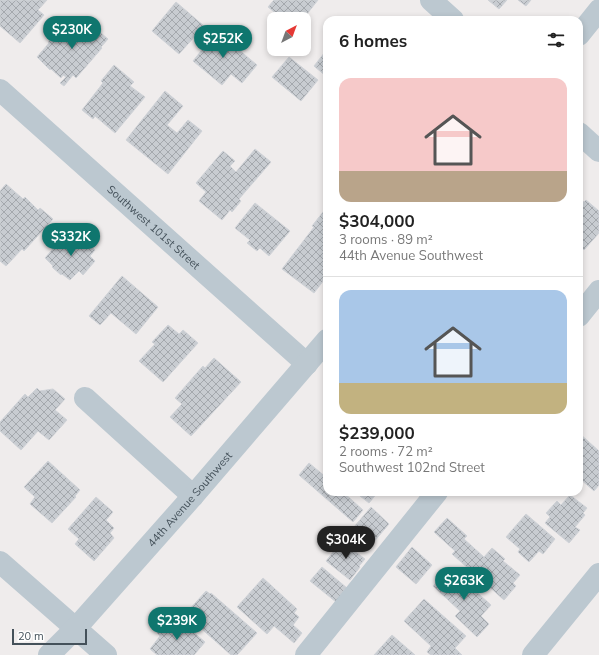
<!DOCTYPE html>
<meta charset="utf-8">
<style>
:root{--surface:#fff;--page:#f2f2f2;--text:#222;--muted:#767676;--line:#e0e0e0;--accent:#0f766e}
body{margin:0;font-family:Mulish,sans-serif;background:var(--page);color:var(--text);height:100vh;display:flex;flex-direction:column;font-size:15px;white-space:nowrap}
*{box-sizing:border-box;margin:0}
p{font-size:13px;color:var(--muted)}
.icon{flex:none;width:22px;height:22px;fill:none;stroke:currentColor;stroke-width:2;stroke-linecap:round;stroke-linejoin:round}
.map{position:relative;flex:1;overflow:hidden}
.sheet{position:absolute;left:323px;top:16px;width:260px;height:480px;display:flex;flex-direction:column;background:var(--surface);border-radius:12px;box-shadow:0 2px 6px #0003}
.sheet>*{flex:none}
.needle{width:26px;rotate:41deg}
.tools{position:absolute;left:267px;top:12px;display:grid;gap:8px}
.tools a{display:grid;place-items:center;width:44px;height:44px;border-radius:8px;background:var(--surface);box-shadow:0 2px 6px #0003;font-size:20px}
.scale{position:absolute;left:12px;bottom:10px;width:75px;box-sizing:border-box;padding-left:4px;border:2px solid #44515a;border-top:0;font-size:11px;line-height:14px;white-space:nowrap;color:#44515a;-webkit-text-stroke:3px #fff;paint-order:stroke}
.price{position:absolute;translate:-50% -34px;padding:0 9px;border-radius:14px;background:var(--accent);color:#fff;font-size:13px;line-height:26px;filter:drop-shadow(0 1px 2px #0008)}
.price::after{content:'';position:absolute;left:50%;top:24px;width:12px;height:9px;margin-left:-6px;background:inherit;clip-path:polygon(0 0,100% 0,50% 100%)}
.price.active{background:#222;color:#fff}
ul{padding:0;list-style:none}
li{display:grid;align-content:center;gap:8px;height:212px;padding:0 16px}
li+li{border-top:1px solid var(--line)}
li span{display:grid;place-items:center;height:124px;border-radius:12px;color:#555}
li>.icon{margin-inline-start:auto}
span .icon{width:72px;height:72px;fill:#fffc;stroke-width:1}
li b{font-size:17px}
h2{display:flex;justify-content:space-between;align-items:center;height:48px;padding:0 16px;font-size:17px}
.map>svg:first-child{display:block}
.building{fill:url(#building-cross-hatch);stroke:#d0d3d8}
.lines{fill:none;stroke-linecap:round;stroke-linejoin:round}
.minor{stroke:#bcc8d0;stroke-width:22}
.labels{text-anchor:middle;stroke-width:3.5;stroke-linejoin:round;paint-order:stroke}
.street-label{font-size:11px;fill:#44515a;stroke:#fff}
</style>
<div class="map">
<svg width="599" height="655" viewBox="0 0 599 655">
<defs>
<pattern id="building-cross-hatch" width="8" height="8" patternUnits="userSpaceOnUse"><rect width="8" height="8" fill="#c8ccd1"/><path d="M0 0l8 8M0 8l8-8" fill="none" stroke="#a4a8ad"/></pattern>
</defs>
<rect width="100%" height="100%" fill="#efecec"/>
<!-- building -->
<path class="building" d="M 0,0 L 47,0 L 38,10 L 44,15 L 20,43 L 0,26 Z
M 274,0 L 318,0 L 303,19 L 283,19 L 268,7 Z
M 488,0 L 507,0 L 499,9 Z
M 518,0 L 531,0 L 526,6 Z
M 176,2 L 204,26 L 179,54 L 152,31 Z
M 70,19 L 82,29 L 86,29 L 91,33 L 95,28 L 108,39 L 101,47 L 102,48 L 76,78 L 73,75 L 64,86 L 60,83 L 66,77 L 63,75 L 61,78 L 51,69 L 50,70 L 37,57 L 49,43 L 48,42 L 59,29 L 61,30 Z
M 213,28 L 257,65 L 242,83 L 231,74 L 222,85 L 193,61 L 205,46 L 201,42 Z
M 327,47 L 327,77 L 314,66 L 325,52 L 323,51 Z
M 289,57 L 318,80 L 301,101 L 272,77 Z
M 114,65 L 134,82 L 130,86 L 145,97 L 115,133 L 95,116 L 93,119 L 82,110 L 103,83 L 101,81 Z
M 165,91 L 183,106 L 167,125 L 177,133 L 188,120 L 202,131 L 168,174 L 126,140 Z
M 255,149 L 271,162 L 239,199 L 241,201 L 232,212 L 230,210 L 222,220 L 199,201 L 206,192 L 196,183 L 223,151 L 235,161 L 230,166 L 236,172 Z
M 6,184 L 23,199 L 25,197 L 38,210 L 40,208 L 53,219 L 24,251 L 22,249 L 6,266 L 0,261 L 0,191 Z
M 579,198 L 584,202 L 586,200 L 599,211 L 599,233 L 584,250 L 579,245 Z
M 255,203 L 290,231 L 269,256 L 260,248 L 257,251 L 247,243 L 250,240 L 235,228 Z
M 327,207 L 327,276 L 314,293 L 282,269 L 314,227 L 312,226 Z
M 71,232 L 81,240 L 82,239 L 95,250 L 90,256 L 95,261 L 83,275 L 79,271 L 70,280 L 62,274 L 61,275 L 52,267 L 53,266 L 45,258 L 64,236 L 67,238 Z
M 122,276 L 158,307 L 136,334 L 111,313 L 100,325 L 89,316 Z
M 168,325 L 179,334 L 183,330 L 198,343 L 163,382 L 139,361 L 155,344 L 152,342 Z
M 214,358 L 241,382 L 191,436 L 170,417 L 182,404 L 175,398 L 203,366 L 205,368 Z
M 37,388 L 40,391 L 53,389 L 65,399 L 55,410 L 67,420 L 49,440 L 38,431 L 21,450 L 0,431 L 0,422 L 25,394 L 28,397 Z
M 579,433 L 599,451 L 599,485 L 594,491 L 579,478 Z
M 48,461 L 80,490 L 75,496 L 76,497 L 52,523 L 30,504 L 35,497 L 24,487 Z
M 309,463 L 327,478 L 327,492 L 343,492 L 363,510 L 353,522 L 299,475 Z
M 355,492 L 378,492 L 369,503 Z
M 570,495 L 587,508 L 583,513 L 585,515 L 575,527 L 580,530 L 569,543 L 545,523 L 550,517 L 546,513 L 557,501 L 561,505 Z
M 96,497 L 113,512 L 106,520 L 114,528 L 110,533 L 114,538 L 94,561 L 75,544 L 79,539 L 68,529 Z
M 371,507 L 389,524 L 372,544 L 354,527 Z
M 526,514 L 555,539 L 543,554 L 539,551 L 529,562 L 518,552 L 520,549 L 506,537 Z
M 447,518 L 467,536 L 464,539 L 484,557 L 492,548 L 505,559 L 503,561 L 520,575 L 513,583 L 516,586 L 504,600 L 452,554 L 455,551 L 434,532 Z
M 341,542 L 348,546 L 349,544 L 355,548 L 353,550 L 365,559 L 359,566 L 360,567 L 350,580 L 326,561 Z
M 412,547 L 432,565 L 416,584 L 396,567 Z
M 322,567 L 347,588 L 336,602 L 310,581 Z
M 450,568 L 491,605 L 481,616 L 489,624 L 477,637 L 455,616 L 460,611 L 433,586 Z
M 263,578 L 297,609 L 294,613 L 299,617 L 293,625 L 302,633 L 294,643 L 274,626 L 267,634 L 237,607 Z
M 206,591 L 210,594 L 211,593 L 257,633 L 237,655 L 231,655 L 196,624 L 199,620 L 188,611 Z
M 424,599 L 466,636 L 455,648 L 462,655 L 431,655 L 427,652 L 431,646 L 404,621 Z
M 175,621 L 183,628 L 185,625 L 205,642 L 194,655 L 157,655 L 150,649 L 160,636 L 157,633 L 165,623 L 170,627 Z
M 392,635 L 415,655 L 374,655 Z"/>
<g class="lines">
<!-- minor -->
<g class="minor">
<path d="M 431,0 L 453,20"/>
<path d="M 579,35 L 599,10"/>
<path id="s1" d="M 0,90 L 307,364"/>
<path d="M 579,133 L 599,151"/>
<path d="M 579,316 L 599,291"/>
<path d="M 85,398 L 193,496"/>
<path d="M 0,562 L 106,655"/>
<path id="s2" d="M 49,655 L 76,628 L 193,496 L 327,340"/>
<path d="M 306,655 L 437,492"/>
<path d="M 533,655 L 599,574"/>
</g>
</g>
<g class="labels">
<!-- street labels -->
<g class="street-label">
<text dy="4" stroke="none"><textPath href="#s1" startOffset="206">Southwest 101st Street</textPath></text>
<text dy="4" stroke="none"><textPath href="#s2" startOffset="210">44th Avenue Southwest</textPath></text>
</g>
</g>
</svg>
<div class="tools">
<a><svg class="needle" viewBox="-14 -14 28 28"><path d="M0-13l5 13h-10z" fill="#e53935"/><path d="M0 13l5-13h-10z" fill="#767676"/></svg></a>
</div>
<div class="scale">20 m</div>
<b class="price" style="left:72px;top:50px">$230K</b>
<b class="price" style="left:223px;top:59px">$252K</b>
<b class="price" style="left:71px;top:257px">$332K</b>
<b class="price active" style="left:346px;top:560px">$304K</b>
<b class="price" style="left:464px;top:601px">$263K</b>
<b class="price" style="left:177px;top:641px">$239K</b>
<section class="sheet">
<h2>6 homes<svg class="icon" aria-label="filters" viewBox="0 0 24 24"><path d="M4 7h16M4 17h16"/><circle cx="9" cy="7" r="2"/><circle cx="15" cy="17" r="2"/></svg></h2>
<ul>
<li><span style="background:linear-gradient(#f6c9c9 75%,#b9a48a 0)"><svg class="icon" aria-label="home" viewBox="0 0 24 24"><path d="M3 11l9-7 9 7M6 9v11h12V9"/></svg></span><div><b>$304,000</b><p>3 rooms · 89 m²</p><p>44th Avenue Southwest</p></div></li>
<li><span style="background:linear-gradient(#a9c7e8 75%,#c2b280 0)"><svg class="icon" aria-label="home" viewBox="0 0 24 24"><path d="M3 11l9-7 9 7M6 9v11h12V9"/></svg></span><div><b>$239,000</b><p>2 rooms · 72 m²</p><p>Southwest 102nd Street</p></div></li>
</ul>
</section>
</div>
